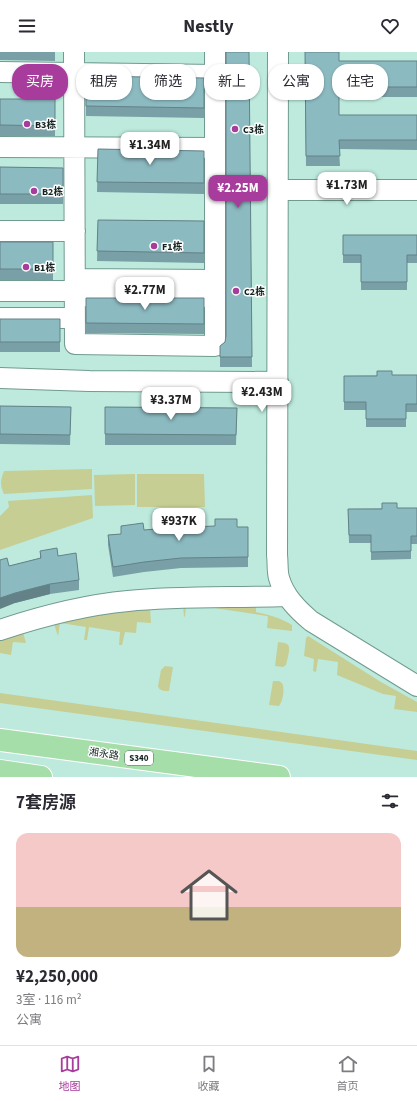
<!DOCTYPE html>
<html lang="zh">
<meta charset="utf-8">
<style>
:root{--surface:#fff;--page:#f2f2f3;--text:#2b2b33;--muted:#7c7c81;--line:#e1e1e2;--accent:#a83c9c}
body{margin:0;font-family:"Source Sans 3","Noto Sans SC",sans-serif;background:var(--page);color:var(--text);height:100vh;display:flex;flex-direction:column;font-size:15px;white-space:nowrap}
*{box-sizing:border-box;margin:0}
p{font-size:13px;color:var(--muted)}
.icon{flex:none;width:22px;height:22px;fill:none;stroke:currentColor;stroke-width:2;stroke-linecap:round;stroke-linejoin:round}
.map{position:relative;height:725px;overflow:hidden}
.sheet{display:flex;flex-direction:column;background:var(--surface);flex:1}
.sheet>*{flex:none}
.banner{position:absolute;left:12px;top:12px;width:393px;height:36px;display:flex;gap:8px}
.price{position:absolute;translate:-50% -34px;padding:0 9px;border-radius:8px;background:#fff;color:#222;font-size:13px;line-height:26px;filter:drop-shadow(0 1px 2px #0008)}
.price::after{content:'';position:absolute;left:50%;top:24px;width:12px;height:9px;margin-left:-6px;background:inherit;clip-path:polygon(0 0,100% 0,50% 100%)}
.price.selected{background:var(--accent);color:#fff}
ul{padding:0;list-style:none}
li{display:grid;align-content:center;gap:8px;height:212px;padding:0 16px}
li span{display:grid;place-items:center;height:124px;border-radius:12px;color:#555}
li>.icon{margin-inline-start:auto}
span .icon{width:72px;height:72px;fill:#fffc;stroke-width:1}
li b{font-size:17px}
h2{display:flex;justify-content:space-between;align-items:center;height:48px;padding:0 16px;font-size:17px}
.pill{padding:0 14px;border-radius:16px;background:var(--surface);box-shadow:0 1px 3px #0004;font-size:14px;line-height:36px}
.pill.selected{background:var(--accent);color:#fff}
header{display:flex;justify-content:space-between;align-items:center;height:52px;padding:0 16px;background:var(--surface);font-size:18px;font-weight:700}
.tab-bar{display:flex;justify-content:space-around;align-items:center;height:56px;border-top:1px solid var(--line);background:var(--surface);font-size:11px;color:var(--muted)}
.tab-bar a{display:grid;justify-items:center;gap:2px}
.tab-bar .selected{color:var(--accent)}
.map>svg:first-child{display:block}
.green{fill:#c6ce93}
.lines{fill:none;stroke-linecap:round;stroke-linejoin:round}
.minor-casing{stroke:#709b8f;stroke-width:22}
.major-casing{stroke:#fff;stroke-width:24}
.minor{stroke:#fff;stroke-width:20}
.major{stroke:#a5dea9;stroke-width:22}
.wall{fill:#78a0a6}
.shaded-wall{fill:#628287}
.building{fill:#8cbac1;stroke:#628287}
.poi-dot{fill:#a83c9c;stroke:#fff;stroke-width:1.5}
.labels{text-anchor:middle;stroke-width:3;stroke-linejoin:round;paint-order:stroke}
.shield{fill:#fff;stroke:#596562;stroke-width:1}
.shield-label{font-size:9px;font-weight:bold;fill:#12231f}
.poi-label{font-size:10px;font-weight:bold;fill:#12231f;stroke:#fff;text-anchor:start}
.street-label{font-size:10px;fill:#12231f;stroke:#fff}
</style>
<header><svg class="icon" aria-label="menu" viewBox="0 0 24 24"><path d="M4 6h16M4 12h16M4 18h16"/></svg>Nestly<svg class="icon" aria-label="heart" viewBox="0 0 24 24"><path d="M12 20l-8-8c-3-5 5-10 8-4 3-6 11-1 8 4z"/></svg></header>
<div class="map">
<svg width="417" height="725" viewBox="0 0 417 725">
<rect width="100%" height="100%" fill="#bdeadd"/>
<!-- green -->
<path class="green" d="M 92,417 L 92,437 L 4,442 C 0,433 0,429 4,419 Z
M 135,422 L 135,453 L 95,454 L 94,423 Z
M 137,422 L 204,422 L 205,455 L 137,455 Z
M 92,443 L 93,466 L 0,498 L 0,464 L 9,455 L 8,449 Z
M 256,551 L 256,560 C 269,563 281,566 292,573 L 292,579 L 267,576 L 268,565 L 267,564 L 194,553 L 186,553 L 185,564 L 184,565 L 183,553 L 150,556 L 151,571 L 137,570 L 136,581 L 125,580 L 122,593 L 119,593 L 120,580 L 89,575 L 87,588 L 84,588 L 86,575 L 60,571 L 58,584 L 54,572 L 23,580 L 26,591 L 13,590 L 11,603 L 0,601 L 0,584 L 134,553 Z
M 308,584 L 381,630 L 417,650 L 417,660 L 394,657 L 396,644 L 383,642 L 337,623 L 338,610 L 318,607 L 316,620 L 313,619 L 314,607 L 304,604 L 306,586 Z
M 278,590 C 281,591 286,590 288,593 C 291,596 287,608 286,613 L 283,615 L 275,614 Z
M 165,614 L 173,615 L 169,639 C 165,639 159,639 158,634 L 161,618 Z
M 273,629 L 279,629 L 282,631 C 285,637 283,649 279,654 L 269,653 Z
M 0,641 L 417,699 L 417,708 L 0,651 Z"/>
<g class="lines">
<!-- minor casing -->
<g class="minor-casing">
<path id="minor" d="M 74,0 L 75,292 L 215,294 L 215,0
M 278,0 L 277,503 C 278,511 277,519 279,526 C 284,544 297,557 311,569 L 417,634
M 0,20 L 215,23
M 0,95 L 215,96
M 278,138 L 417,138
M 0,179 L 75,179
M 75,227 L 215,228
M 0,239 L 75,239
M 75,244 L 215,245
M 0,266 L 75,266
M 0,326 L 89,329 L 278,330
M 0,578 C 42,564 84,553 128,549 C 180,544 233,546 286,544"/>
</g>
<!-- major casing -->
<g class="major-casing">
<path id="major" d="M 0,688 L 279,725
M 0,719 L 41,725"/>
</g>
<!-- minor -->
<use href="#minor" class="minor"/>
<!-- major -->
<use href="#major" class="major"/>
</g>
<!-- wall -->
<path class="wall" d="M 0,0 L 55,0 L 55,9 L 0,8 Z
M 249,0 L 252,315 L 220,315 L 220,294 L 225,290 L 226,284 Z
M 305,0 L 339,9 L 417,9 L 417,45 L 339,45 L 339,63 L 417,63 L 417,98 L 339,97 L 340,114 L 306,114 Z
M 86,24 L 204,26 L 204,66 L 86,64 Z
M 0,47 L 55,47 L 55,84 L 0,84 Z
M 98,97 L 204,99 L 204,142 L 97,140 Z
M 0,115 L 63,116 L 63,152 L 0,152 Z
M 98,168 L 204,169 L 204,211 L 97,209 Z
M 343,183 L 417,183 L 417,211 L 407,211 L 407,238 L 361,238 L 361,211 L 343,211 Z
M 0,190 L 53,190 L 53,228 L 0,228 Z
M 86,246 L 204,246 L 204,282 L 86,281 Z
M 0,267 L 60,267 L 60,300 L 0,300 Z
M 417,323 L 417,360 L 406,360 L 406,375 L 366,375 L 366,358 L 344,358 L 344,324 Z
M 0,354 L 71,355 L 70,393 L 0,392 Z
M 105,355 L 237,356 L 236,393 L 105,393 Z
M 417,456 L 417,492 L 411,492 L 411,507 L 371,508 L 371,491 L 349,491 L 348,457 Z
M 121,474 L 144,478 L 191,475 L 248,475 L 248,515 L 181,516 L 144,520 L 113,525 L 108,493 L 108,483 L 121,482 Z
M 40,499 L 58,504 L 79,528 L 79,538 L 50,542 L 15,551 L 9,514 L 40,506 Z"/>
<!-- shaded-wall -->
<path class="shaded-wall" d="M 50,532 L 50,542 L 15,551 L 0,557 L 0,546 L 15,541 Z"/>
<!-- building -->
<path class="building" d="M 226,0 L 249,0 L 252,305 L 220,305 L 220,294 L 225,290 L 226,284 Z
M 305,0 L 339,0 L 339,9 L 417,9 L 417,35 L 339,35 L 339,63 L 417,63 L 417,88 L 339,88 L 340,104 L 306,104 Z
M 86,24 L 204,26 L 204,56 L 86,54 Z
M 0,47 L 55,47 L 55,74 L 0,73 Z
M 98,97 L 204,99 L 204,131 L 97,130 Z
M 0,115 L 63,116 L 63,142 L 0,142 Z
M 98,168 L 204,169 L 204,201 L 97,199 Z
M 343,183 L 417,183 L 417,203 L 407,203 L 407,230 L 361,230 L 361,203 L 343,203 Z
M 0,190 L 53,190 L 53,217 L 0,217 Z
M 86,246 L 204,246 L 204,272 L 86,271 Z
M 0,267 L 60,267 L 60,290 L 0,290 Z
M 377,319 L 392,319 L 392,323 L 417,323 L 417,352 L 406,352 L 406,367 L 366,367 L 366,350 L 344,350 L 344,324 L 377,324 Z
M 0,354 L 71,355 L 70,383 L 0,382 Z
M 105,355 L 237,356 L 236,383 L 105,382 Z
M 382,451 L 397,451 L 397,456 L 417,456 L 417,484 L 411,484 L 411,499 L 371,500 L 371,483 L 349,483 L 348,457 L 382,457 Z
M 215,467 L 237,467 L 237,475 L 248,475 L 248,505 L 181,506 L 144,510 L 113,515 L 108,483 L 121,482 L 121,474 L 143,471 L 144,478 L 167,476 L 167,469 L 191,468 L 191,475 L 215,474 Z
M 57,496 L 58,504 L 76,501 L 79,528 L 50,532 L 15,541 L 0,546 L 0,508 L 7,506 L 9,514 L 41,506 L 40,499 Z"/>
<!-- markers -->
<g class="poi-dot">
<circle cx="27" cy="72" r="4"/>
<circle cx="235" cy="77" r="4"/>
<circle cx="34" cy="139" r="4"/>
<circle cx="154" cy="194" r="4"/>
<circle cx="26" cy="215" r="4"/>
<circle cx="236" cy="239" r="4"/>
</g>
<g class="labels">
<!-- shield labels -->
<rect class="shield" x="125" y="699" width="28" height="14" rx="3"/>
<g class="shield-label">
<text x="139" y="709">S340</text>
</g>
<!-- poi labels -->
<g class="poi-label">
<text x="35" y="76">B3栋</text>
<text x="243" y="81">C3栋</text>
<text x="42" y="143">B2栋</text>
<text x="162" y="198">F1栋</text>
<text x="34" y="219">B1栋</text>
<text x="244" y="243">C2栋</text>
</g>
<!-- street labels -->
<g class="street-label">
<text transform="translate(104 701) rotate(8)" y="4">湘永路</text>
</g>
</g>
</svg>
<b class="price" style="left:150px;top:114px">¥1.34M</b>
<b class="price" style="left:347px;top:154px">¥1.73M</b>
<b class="price selected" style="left:238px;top:157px">¥2.25M</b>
<b class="price" style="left:145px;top:259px">¥2.77M</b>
<b class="price" style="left:262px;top:361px">¥2.43M</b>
<b class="price" style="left:171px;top:369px">¥3.37M</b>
<b class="price" style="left:179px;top:490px">¥937K</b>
<div class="banner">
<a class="pill selected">买房</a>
<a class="pill">租房</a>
<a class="pill">筛选</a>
<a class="pill">新上</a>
<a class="pill">公寓</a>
<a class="pill">住宅</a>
</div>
</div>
<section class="sheet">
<h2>7套房源<svg class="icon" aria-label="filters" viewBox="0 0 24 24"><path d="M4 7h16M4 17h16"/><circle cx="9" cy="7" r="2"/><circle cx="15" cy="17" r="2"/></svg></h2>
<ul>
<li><span style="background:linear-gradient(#f6c9c9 60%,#c2b280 0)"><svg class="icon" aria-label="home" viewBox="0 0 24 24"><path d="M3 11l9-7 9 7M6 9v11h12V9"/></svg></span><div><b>¥2,250,000</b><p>3室 · 116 m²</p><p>公寓</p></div></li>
</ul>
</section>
<nav class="tab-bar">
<a class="selected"><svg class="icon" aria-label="map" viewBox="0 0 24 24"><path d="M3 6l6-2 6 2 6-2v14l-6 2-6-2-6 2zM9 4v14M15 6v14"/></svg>地图</a>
<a><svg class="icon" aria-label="saved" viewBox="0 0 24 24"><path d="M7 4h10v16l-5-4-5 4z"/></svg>收藏</a>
<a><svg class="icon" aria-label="home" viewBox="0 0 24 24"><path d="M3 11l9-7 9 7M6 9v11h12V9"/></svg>首页</a>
</nav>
